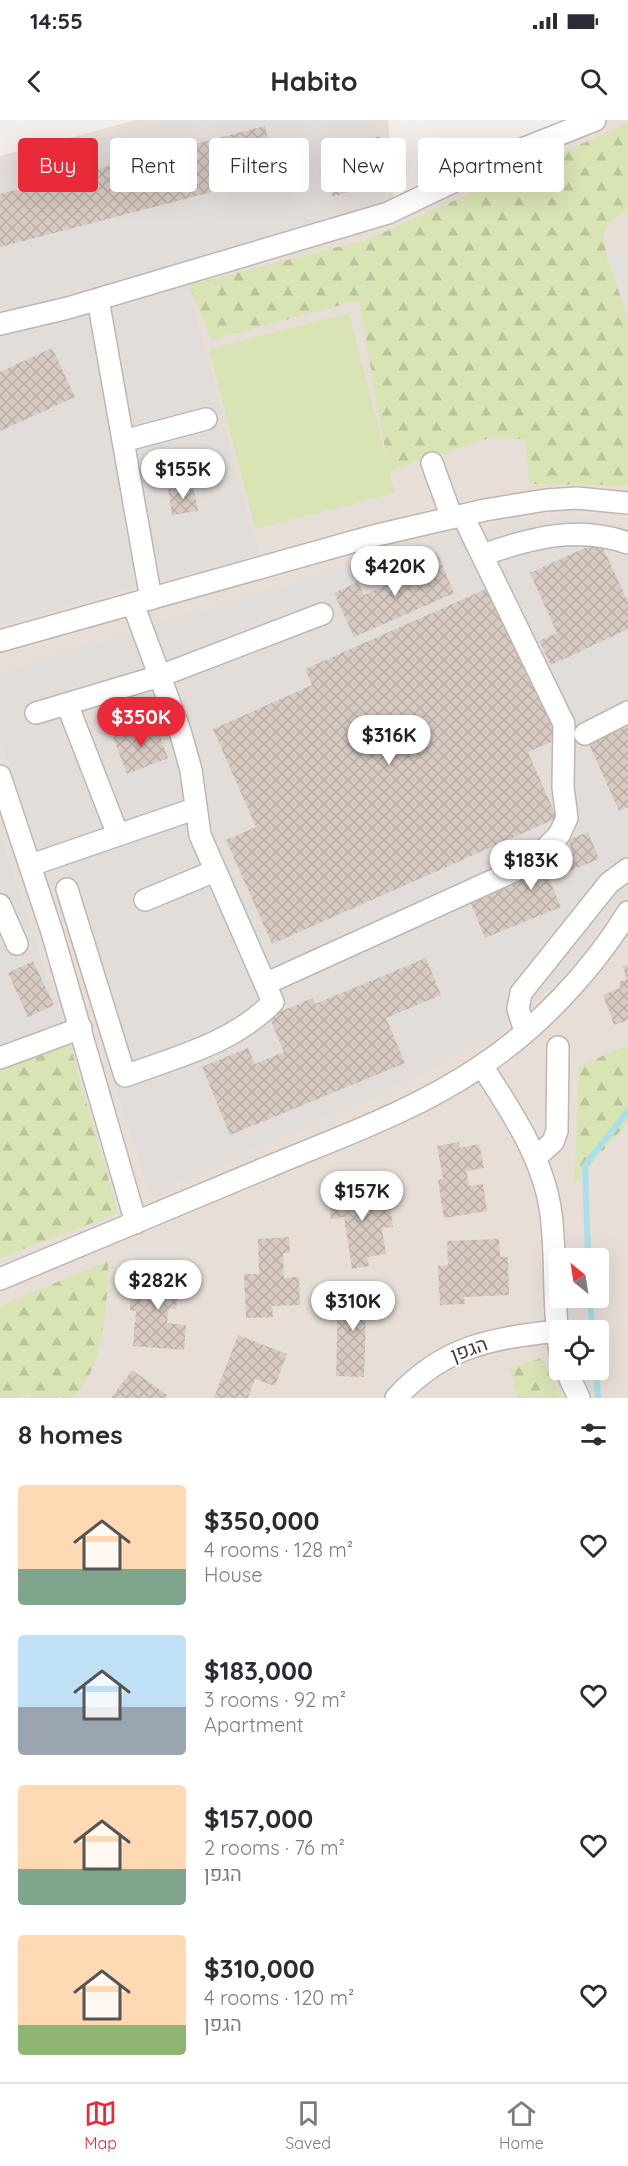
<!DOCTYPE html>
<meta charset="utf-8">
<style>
:root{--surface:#fff;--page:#f7f7f7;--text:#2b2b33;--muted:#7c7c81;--line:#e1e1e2;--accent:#e92a38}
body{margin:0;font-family:Quicksand,Heebo,sans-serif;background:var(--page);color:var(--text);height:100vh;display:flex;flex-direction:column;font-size:22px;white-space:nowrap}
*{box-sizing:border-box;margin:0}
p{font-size:20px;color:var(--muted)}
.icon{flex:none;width:33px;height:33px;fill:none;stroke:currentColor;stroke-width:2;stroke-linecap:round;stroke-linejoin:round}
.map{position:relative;height:1278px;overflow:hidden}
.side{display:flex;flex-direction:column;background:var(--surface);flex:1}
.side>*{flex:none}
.top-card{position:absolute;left:18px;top:18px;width:592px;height:54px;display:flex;gap:12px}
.needle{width:39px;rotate:330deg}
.fabs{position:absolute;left:549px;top:1128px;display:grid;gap:12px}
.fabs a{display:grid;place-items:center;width:60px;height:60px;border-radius:6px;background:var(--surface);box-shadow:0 6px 24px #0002;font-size:30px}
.price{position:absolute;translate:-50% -51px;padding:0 14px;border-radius:21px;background:#fff;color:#222;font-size:20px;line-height:39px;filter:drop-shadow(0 2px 3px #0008)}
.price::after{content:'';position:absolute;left:50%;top:36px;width:18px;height:14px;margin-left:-9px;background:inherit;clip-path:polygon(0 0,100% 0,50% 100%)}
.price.current{background:var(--accent);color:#fff}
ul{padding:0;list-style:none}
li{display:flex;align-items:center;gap:18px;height:150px;padding:0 18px}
li span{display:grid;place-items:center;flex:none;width:168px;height:120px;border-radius:6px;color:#555}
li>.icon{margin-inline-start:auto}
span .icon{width:72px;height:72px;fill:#fffc;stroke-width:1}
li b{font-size:26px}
h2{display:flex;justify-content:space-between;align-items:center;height:72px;padding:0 18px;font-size:26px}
.tag{padding:0 21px;border-radius:6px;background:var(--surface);box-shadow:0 6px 24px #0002;font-size:21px;line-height:54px}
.tag.current{background:var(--accent);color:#fff}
.status{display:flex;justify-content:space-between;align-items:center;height:42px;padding:0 30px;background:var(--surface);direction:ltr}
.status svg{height:16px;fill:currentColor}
header{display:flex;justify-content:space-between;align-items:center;height:78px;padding:0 18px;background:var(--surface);font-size:27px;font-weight:800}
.dock{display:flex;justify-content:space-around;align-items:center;height:84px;border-top:2px solid var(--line);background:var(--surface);font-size:16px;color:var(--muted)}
.dock a{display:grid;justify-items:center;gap:3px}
.dock .current{color:var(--accent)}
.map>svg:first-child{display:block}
.residential{fill:#e7dfd7;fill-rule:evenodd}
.industrial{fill:#e3ddda}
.forest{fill:url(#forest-firs)}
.park{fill:#d9e4b5}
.parking{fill:#e2dfdd}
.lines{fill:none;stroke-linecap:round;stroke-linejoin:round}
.stream{stroke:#aadfeb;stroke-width:6}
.building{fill:url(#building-cross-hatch)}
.minor-casing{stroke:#c1b6af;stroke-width:24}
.minor{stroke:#fff;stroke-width:21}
.labels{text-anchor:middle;stroke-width:4.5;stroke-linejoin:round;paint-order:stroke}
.street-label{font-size:20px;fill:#463d38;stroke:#fff}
</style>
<div class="status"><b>14:55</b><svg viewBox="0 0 49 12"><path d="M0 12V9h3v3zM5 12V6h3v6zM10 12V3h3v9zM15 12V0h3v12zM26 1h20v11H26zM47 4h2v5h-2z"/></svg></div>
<header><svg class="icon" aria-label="back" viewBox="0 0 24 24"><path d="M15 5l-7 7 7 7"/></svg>Habito<svg class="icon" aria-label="search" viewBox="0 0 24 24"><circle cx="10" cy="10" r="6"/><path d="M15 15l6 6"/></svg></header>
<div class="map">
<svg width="628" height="1278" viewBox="0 0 628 1278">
<defs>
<pattern id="forest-firs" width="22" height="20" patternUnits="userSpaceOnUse" patternTransform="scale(1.5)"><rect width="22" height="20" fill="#d9e4b5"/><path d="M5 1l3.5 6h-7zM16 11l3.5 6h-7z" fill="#bcc49c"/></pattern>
<pattern id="building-cross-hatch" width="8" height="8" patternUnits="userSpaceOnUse" patternTransform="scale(1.5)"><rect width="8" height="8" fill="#d7cac2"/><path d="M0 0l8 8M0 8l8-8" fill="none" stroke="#baaea7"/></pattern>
</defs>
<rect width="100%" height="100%" fill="#f3eee9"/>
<!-- residential -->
<path class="residential" d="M 137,0 L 388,0 L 394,79 L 564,0 L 628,0 L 628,1278 L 0,1278 L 0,36 ZM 560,1138 L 598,1138 L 598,1178 L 560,1178 ZM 560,1210 L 598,1210 L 598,1250 L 560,1250 Z"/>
<!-- industrial -->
<path class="industrial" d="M 170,0 L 380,0 L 384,83 L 184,148 L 259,434 L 0,505 L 0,44 Z
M 564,397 L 605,400 L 628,408 L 628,769 L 569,849 L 509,907 L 391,969 L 150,1076 L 47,751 L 0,620 L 0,552 L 462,411 Z
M 0,713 L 64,905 L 0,934 Z"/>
<!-- forest -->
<path class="forest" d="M 628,3 L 628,90 L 612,100 L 603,114 L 607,137 L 628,198 L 628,365 L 530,364 L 525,319 L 490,318 L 389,351 L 359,180 L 211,220 L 189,165 L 369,119 Z
M 70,924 L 118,1093 L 0,1138 L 0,951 Z
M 628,925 L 628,1002 L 574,1064 L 579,946 Z
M 108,1141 C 107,1183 106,1247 72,1278 L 30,1278 L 28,1273 L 18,1278 L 0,1278 L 0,1186 Z
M 542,1238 L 561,1278 L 518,1278 L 509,1248 Z"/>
<!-- park -->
<path class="park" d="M 349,193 L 395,373 L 255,409 L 209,229 Z"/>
<!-- parking -->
<path class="parking" d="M 628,130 L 628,198 L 607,137 Z"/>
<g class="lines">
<!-- stream -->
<path class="stream" d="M 588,1138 L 585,1045 L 628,991
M 590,1178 L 592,1210
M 596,1250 L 598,1278"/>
</g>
<!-- building -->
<path class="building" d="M 265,6 L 277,55 L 0,127 L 0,74 Z
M 379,16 L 386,37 L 371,42 L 377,62 L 333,77 L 329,65 L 349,59 L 340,29 Z
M 52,228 L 75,277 L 0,311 L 0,252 Z
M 193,365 L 198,391 L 172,395 L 168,369 Z
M 600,421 L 628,482 L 628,509 L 551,545 L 539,521 L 557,513 L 530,453 Z
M 437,433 L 454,473 L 354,517 L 334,473 L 358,462 L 364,475 L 416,452 L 412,444 Z
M 493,466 L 560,618 L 528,632 L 557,698 L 272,824 L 226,720 L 256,707 L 213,609 L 312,565 L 305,549 Z
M 154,601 L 168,638 L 127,654 L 113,617 Z
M 628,606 L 628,687 L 619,691 L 589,624 Z
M 588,712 L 599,739 L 549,759 L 561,787 L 485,818 L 470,781 L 543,752 L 539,743 L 572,730 L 568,720 Z
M 426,838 L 441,875 L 386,898 L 405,943 L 230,1015 L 202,947 L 248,928 L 255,944 L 284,932 L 269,896 L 313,878 L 315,884 Z
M 33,841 L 54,885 L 28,897 L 8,853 Z
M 628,845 L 628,900 L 614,905 L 603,875 L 620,868 L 619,862 L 627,859 L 623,847 Z
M 459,1022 L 460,1028 L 479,1024 L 484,1048 L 466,1051 L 469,1066 L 483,1064 L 487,1091 L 444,1098 L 438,1061 L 443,1058 L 437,1026 Z
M 365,1067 L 366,1076 L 388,1072 L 393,1107 L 382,1108 L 386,1134 L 367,1137 L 369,1146 L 352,1149 L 344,1097 L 331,1099 L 328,1073 Z
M 289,1117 L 290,1133 L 283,1133 L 284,1158 L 299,1157 L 300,1185 L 272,1186 L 273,1197 L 246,1198 L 244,1154 L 259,1154 L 258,1119 Z
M 499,1119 L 500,1137 L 508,1137 L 509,1175 L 464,1177 L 465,1184 L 440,1185 L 438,1146 L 448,1145 L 447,1121 Z
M 133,1153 L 189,1158 L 187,1178 L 177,1178 L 176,1189 L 169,1188 L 167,1203 L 186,1205 L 184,1230 L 133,1226 L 136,1191 L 130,1190 Z
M 338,1173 L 377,1174 L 376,1197 L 366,1197 L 364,1257 L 336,1256 Z
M 238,1215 L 287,1234 L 275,1266 L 255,1259 L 248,1278 L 214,1278 Z
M 132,1250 L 167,1275 L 165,1278 L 111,1278 Z"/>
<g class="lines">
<!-- minor casing -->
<g class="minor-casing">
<path id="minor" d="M 98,179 L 151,479
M 0,204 L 68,188 L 388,93 L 515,32 L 595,0
M 123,321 L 206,299
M 432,343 L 452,398
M 482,435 C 531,418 577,405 628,423
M 0,521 L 373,416 L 485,390 L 546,380 L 577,378 L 628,383
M 67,584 L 118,715
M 36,593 L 160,556 L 322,494
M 585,614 L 628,592
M 0,656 L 52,812 L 136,1103
M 31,745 L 194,689
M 67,769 L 125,956 C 176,937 234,923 273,882 L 200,715 L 191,650 L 180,611 L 133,484
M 145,780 L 215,751
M 0,785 L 17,824
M 265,864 L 516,750 L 545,729 L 559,715 L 567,698 L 563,667 L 564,604 L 463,396
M 525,911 L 518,889 L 521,873 L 609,763 L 628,749
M 0,938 L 81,908
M 482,946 C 511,991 544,1039 551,1094 C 557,1139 552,1185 560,1231
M 535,1038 L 553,1022 L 557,1011 L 558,927
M 0,1159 C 89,1121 179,1085 268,1047 C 340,1017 417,990 481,946 C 538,908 592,851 628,792
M 566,1250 L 579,1278
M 396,1278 C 444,1226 489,1219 556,1211"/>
</g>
<!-- minor -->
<use href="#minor" class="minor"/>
</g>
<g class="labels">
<!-- street labels -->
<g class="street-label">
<text transform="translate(469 1229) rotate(-20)" y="7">הגפן</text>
</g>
</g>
</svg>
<div class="fabs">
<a><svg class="needle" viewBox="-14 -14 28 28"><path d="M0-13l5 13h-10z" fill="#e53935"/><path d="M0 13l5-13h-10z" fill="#7c7c81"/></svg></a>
<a><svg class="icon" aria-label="locate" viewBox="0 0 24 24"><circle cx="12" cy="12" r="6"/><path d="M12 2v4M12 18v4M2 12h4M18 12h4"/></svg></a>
</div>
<b class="price" style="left:183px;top:380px">$155K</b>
<b class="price" style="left:395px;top:477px">$420K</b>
<b class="price current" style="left:141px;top:628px">$350K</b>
<b class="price" style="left:389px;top:646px">$316K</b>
<b class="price" style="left:531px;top:771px">$183K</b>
<b class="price" style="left:362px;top:1102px">$157K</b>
<b class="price" style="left:158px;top:1191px">$282K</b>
<b class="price" style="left:353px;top:1212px">$310K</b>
<div class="top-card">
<a class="tag current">Buy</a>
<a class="tag">Rent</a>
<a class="tag">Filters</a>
<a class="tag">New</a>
<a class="tag">Apartment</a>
</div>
</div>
<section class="side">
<h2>8 homes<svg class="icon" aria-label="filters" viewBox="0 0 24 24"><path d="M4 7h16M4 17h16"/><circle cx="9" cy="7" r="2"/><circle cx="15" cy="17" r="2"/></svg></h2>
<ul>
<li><span style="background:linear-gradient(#ffd9b3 70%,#7fa58c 0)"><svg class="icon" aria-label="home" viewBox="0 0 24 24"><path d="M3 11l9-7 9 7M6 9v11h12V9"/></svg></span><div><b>$350,000</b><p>4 rooms · 128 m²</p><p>House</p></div><svg class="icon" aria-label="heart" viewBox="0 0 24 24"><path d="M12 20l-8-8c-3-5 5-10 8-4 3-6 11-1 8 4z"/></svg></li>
<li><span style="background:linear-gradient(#bfe0f5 60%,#9aa5b1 0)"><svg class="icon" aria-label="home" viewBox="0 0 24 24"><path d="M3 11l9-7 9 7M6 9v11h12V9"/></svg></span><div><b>$183,000</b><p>3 rooms · 92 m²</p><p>Apartment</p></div><svg class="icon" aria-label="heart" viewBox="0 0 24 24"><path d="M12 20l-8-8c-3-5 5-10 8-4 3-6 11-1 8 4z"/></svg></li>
<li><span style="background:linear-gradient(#ffd9b3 70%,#7fa58c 0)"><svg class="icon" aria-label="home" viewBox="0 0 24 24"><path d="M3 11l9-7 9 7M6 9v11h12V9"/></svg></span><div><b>$157,000</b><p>2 rooms · 76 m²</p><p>הגפן</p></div><svg class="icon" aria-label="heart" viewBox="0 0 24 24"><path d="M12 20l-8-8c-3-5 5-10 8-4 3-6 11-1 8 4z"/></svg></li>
<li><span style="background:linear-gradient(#ffd9b3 75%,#8fb573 0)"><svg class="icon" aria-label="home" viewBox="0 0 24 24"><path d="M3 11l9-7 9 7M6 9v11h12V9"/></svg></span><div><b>$310,000</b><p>4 rooms · 120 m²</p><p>הגפן</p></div><svg class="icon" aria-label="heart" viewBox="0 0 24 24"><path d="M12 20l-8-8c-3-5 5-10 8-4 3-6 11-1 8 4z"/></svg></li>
</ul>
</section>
<nav class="dock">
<a class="current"><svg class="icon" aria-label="map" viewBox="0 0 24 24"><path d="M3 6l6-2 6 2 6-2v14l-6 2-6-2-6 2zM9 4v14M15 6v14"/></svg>Map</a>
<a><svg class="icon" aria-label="saved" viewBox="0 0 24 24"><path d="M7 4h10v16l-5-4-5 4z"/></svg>Saved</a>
<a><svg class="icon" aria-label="home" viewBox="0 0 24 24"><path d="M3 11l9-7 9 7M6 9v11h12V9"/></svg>Home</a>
</nav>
